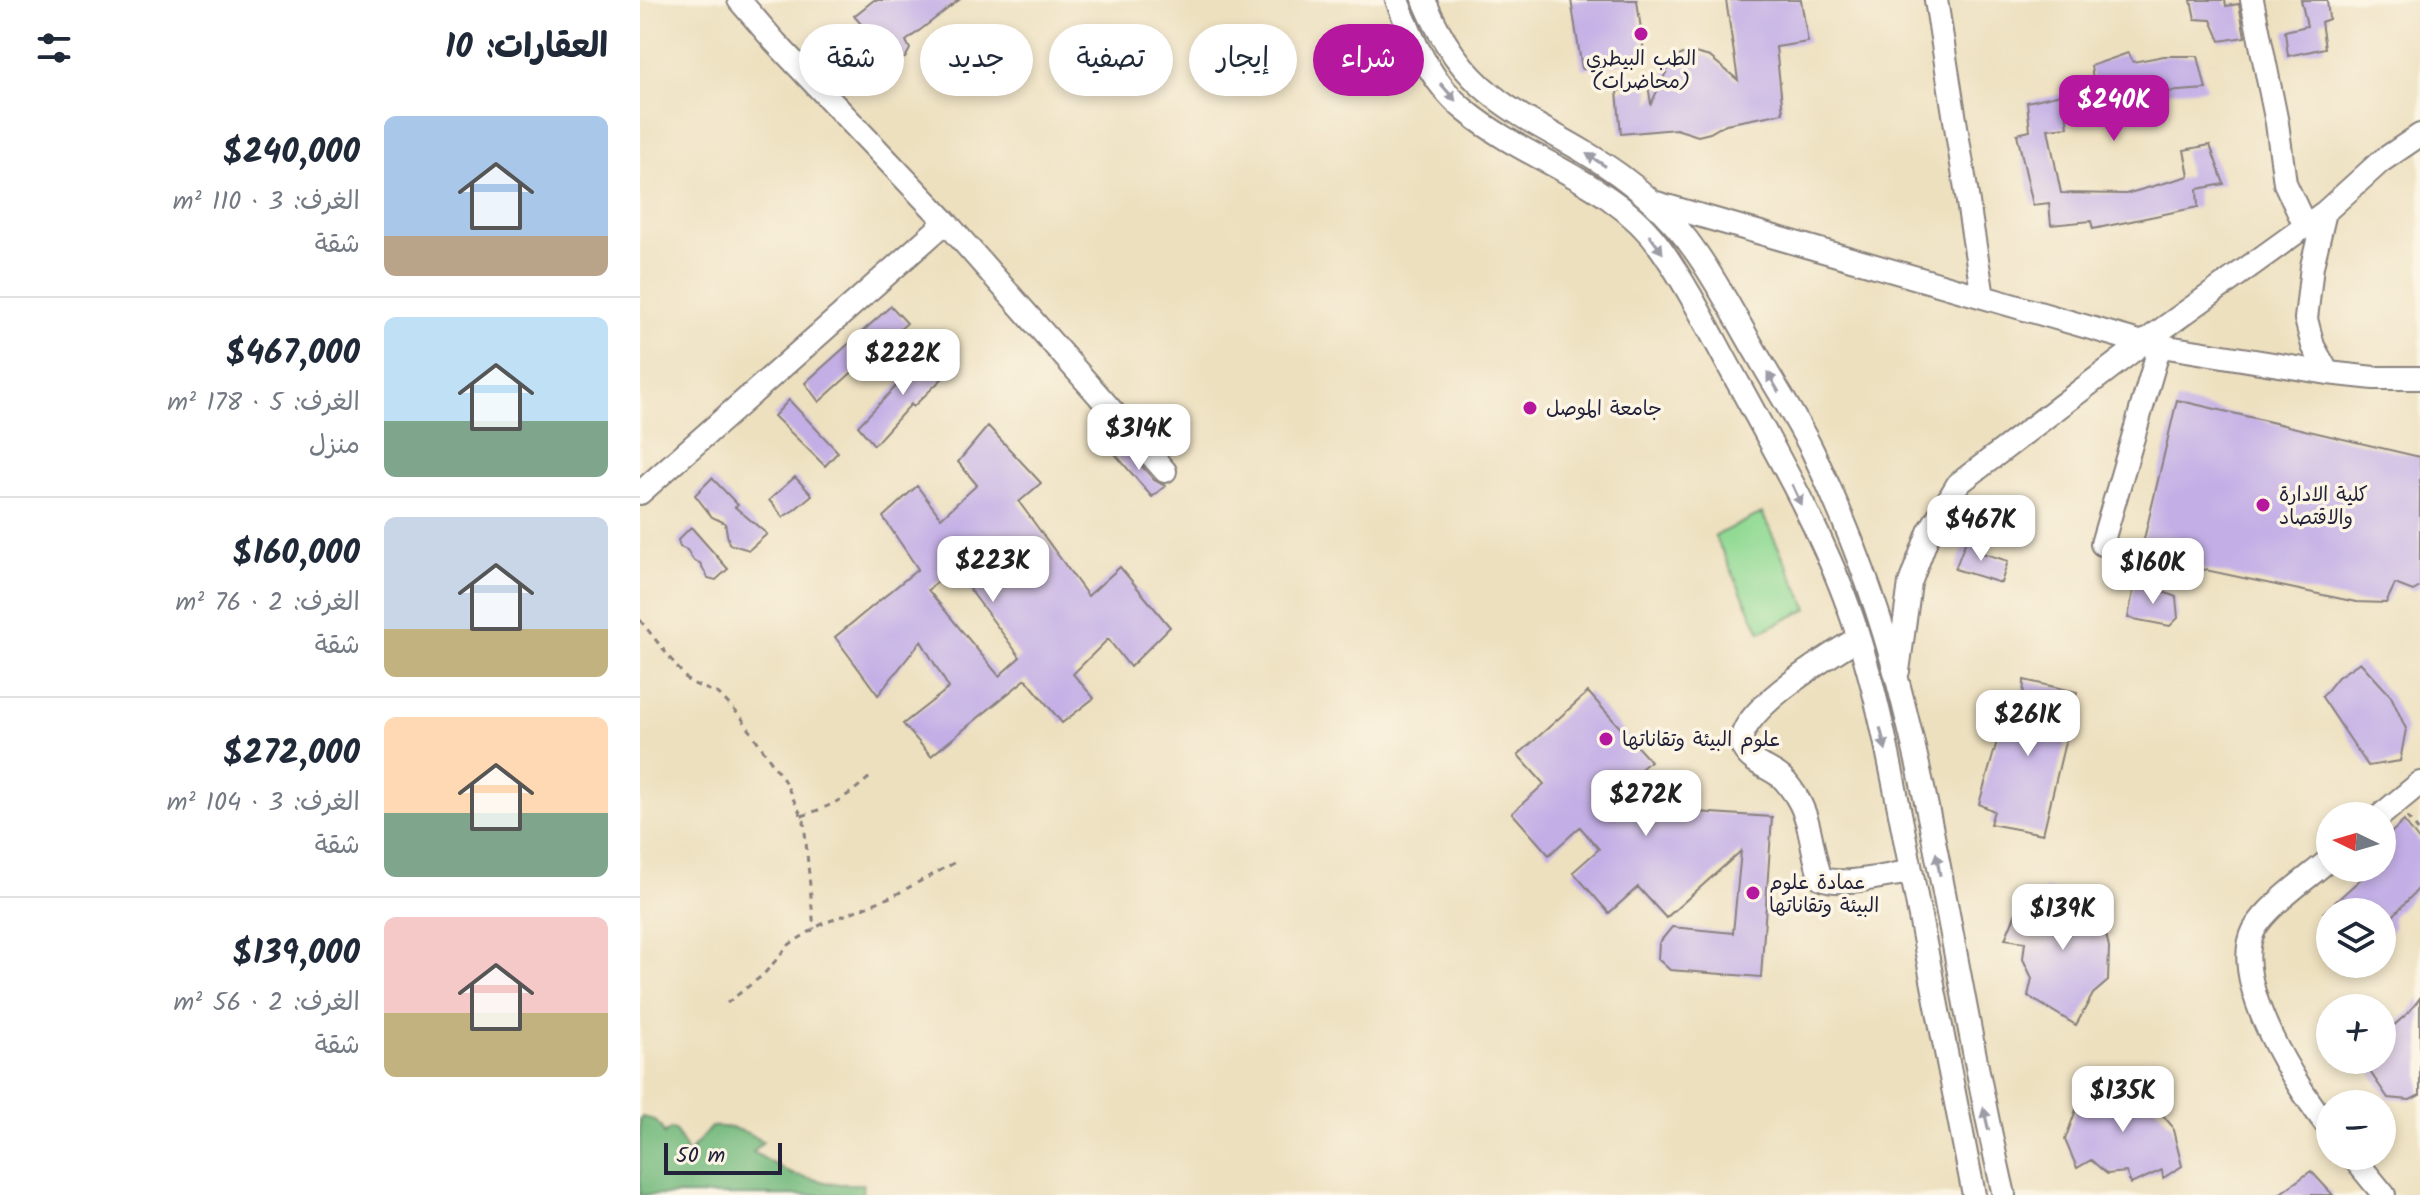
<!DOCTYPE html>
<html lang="ar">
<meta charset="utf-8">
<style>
:root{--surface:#fff;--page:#f2f2f3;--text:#1f2937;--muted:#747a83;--line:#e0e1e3;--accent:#b5179e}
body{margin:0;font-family:Kalam,"Playpen Sans Arabic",sans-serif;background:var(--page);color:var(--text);direction:rtl;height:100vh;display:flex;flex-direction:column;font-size:30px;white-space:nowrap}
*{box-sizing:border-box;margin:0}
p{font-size:26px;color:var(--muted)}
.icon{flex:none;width:44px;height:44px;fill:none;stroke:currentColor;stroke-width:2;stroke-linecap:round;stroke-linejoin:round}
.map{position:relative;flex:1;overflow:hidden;direction:ltr}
.sheet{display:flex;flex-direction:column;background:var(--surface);width:640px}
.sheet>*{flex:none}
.hud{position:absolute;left:24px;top:24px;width:760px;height:72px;direction:rtl;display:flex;gap:16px}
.needle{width:52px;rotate:275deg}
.controls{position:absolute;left:1676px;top:802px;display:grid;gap:16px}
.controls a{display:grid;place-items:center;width:80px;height:80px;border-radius:50%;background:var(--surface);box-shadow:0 4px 12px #0003;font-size:40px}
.scale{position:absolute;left:24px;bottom:20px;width:118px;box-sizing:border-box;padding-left:8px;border:4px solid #22223b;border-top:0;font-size:22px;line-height:28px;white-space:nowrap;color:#22223b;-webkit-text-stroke:6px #fcf5e5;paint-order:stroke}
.price{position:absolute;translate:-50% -68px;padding:0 18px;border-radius:16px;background:#fff;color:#222;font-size:26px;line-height:52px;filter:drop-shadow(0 2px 4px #0008)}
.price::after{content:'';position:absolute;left:50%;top:48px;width:24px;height:18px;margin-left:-12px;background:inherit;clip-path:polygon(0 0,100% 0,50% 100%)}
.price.active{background:var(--accent);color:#fff}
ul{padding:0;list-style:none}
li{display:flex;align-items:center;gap:24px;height:200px;padding:0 32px}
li+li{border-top:2px solid var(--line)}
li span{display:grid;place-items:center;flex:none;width:224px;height:160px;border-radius:12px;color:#555}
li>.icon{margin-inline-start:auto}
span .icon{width:96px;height:96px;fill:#fffc;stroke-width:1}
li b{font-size:34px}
h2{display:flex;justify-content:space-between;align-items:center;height:96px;padding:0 32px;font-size:34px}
.pill{padding:0 28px;border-radius:36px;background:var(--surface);box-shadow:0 4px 12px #0003;font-size:28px;line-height:72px}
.pill.active{background:var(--accent);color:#fff}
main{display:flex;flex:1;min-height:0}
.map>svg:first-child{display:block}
.green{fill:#92da94;stroke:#5a7e68;stroke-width:2}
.forest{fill:#75ba7e;stroke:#4c6e5c;stroke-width:2}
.building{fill:#c3aee6;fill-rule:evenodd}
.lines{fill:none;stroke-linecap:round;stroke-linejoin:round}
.minor-casing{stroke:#88817d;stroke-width:26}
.path{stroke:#88817d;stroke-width:3;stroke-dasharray:6 6;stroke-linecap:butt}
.minor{stroke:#fff;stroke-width:22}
.oneway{fill:#9c9ca7}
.poi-dot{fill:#b5179e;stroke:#fcf5e5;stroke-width:3}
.labels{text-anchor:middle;stroke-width:7;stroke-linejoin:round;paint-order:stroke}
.poi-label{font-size:20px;fill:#22223b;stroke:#fcf5e5;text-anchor:start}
</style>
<main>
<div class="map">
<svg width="1780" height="1195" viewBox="0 0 1780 1195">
<rect width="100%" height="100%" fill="#fcf5e5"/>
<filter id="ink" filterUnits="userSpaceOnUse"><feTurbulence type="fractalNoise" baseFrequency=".0125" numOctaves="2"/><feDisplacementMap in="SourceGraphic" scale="16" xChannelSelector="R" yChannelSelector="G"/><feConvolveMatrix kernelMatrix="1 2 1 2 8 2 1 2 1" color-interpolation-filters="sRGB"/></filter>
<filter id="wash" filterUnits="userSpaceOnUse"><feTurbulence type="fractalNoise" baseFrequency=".006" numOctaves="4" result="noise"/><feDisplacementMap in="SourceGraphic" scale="32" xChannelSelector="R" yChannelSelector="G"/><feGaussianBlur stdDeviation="1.8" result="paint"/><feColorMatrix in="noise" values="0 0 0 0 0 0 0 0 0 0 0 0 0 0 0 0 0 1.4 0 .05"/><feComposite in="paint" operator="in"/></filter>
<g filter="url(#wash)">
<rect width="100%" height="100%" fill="#ede0bf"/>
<!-- green -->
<path class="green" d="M 1122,513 L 1168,609 L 1120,632 L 1075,536 Z"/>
<!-- forest -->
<path class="forest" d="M 2,1117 C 14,1119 20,1122 24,1134 L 30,1129 L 35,1130 L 45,1148 L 46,1156 L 71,1127 C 91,1126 106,1130 123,1142 L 113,1152 L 152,1174 L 194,1184 L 223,1184 L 223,1195 L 0,1195 L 0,1119 Z"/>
<g id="blocks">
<!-- building -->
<path class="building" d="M 234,0 L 319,0 L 266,41 L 270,49 L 265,58 L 252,60 L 214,16 Z
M 931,0 L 997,0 L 1005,60 L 942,69 Z
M 1086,0 L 1161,0 L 1168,42 L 1136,47 L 1143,113 L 1086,124 L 1070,133 L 1058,136 L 1036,129 L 981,134 L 977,91 L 1008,85 L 1011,104 L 1032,60 L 1043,54 L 1051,52 L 1070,57 L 1098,80 Z
M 1551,0 L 1585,0 L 1586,6 L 1599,4 L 1605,37 L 1580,41 L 1571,20 L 1555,19 Z
M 1661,0 L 1687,0 L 1689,19 L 1681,22 L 1685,48 L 1648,56 L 1645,31 L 1667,26 Z
M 1488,53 L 1493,62 L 1524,56 L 1558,56 L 1566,89 L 1525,92 L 1497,103 L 1487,93 L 1460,95 L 1465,110 L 1426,112 L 1428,127 L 1408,129 L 1421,193 L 1486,194 L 1549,176 L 1544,150 L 1570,145 L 1584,184 L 1557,189 L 1558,207 L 1453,229 L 1451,221 L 1411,225 L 1409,203 L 1393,205 L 1377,134 L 1390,131 L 1387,102 L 1421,94 L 1420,85 L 1453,80 L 1451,66 Z
M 251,306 L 267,323 L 179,402 L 165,383 Z
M 289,352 L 309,372 L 273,407 L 271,404 L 234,445 L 218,426 Z
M 149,400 L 198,452 L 185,466 L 134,416 Z
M 1537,400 L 1780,457 L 1780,587 L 1773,591 L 1755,584 L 1746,603 L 1716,602 L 1500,556 Z
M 348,426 L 401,483 L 379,502 L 448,596 L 480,567 L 530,627 L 490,667 L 468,639 L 433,674 L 454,698 L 422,723 L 386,679 L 291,756 L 263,724 L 309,688 L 281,641 L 238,695 L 195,637 L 278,569 L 243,517 L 277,486 L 301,518 L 337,485 L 318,462 ZM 314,568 L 380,657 L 359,676 L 288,590 Z
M 485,447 L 514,480 L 525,486 L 512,497 L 475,454 Z
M 155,477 L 172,495 L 154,510 L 143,517 L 129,500 Z
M 72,478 L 98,505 L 95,507 L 127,534 L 109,550 L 89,544 L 85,523 L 72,517 L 55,495 Z
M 51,527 L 88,569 L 76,580 L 68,578 L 60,563 L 54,561 L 47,550 L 40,547 L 38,540 Z
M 1327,538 L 1344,549 L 1342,553 L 1368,561 L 1361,583 L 1315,569 Z
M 1495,581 L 1536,597 L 1538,618 L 1530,626 L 1488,618 Z
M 1720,662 L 1751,696 L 1766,729 L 1760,761 L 1728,766 L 1682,697 L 1698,677 Z
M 1384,680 L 1437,692 L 1403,834 L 1350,824 L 1354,811 L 1339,804 L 1370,696 L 1383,702 Z
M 948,692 L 1010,761 L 1001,769 L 1023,795 L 1033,786 L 1056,812 L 1132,817 L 1121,977 L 1030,970 L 1018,959 L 1019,943 L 1032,927 L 1093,933 L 1101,851 L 1026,918 L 998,887 L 969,913 L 933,872 L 959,849 L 940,827 L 909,855 L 872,813 L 904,784 L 878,755 Z
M 1764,821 L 1780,842 L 1780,887 L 1752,917 L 1754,928 L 1742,939 L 1742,912 L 1684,912 L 1733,868 L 1742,868 L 1742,841 Z
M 1405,888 L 1448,901 L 1462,918 L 1469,947 L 1468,981 L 1453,994 L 1436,1025 L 1388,996 L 1392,978 L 1383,959 L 1385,942 L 1365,939 L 1378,908 L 1394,907 Z
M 1780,998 L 1780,1095 L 1770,1100 L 1748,1098 L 1722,1060 L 1742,1060 L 1742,1036 L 1769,1012 Z
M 1476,1084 L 1498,1086 L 1532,1126 L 1542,1166 L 1523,1178 L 1522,1170 L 1491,1184 L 1486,1172 L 1467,1174 L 1451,1160 L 1437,1168 L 1425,1140 L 1441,1096 Z
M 1671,1171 L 1693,1195 L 1638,1195 Z"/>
</g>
</g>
<g filter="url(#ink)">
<use href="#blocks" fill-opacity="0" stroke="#88817d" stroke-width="2"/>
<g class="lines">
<!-- minor casing -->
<g class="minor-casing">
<path id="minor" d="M 99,0 L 135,42 L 306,222 L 525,471
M 757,0 C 772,40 792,84 826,111 C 888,162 974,181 1022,250 C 1052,293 1075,342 1101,388 C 1139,458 1181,531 1208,606 C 1239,692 1254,785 1272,875 C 1292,982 1313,1088 1334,1195
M 784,0 C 799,36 821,71 852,95 C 880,118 915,134 946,153 C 990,179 1029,212 1058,255 C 1080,287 1098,322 1118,356 C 1136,388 1157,419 1173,452 C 1207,524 1237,602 1257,679 C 1302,849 1324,1024 1364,1195
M 1296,0 L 1343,297
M 1612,0 L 1637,123 L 1645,183 L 1665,226
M 1013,202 L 1503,343 L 1688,373
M 1685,212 L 1672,266 L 1666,319 L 1673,346 L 1688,373 L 1734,378 L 1780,378
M 0,493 L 306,222
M 1462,544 L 1520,345
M 1218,638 C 1194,653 1088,716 1103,748 C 1111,763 1128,767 1141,777 C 1147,782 1152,790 1156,796 C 1172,821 1171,852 1181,878 C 1203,887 1246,875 1271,872
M 1258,671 L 1270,583 L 1289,532 L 1318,484 L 1503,343 L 1685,212 L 1740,162 L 1780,135
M 1740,816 L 1780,783
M 1690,859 C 1668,878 1627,906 1614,930 C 1588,981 1658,1090 1690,1129
M 1712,1156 L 1744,1195"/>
</g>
<!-- path -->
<path class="path" d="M 0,620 L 49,682 L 79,694 L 101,717 L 145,782 L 164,821 L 174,929
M 162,816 C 194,805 204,799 230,777
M 1767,817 L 1780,833
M 87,1003 L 123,975 L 150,944 L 182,924 L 253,896 L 314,863"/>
<!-- minor -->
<use href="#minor" class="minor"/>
</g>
<!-- one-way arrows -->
<defs><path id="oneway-solid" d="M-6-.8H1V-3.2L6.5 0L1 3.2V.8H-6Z" transform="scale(2)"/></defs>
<g class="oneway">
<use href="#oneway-solid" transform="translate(808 92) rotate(49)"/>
<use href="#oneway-solid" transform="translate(956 160) rotate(-147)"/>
<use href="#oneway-solid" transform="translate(1016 244) rotate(54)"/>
<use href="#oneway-solid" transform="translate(1133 382) rotate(-120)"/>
<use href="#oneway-solid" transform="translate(1157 495) rotate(65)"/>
<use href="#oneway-solid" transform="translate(1243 739) rotate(76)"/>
<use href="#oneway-solid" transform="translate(1298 864) rotate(-100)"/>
<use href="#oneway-solid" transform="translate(1346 1119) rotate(-103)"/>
</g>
</g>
<!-- markers -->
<g class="poi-dot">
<circle cx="1001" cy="34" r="8"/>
<circle cx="890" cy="408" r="8"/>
<circle cx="1623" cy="505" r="8"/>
<circle cx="966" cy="739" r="8"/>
<circle cx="1113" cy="893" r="8"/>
</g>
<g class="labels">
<!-- poi labels -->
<g class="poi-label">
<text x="1001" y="65" text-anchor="middle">الطب البيطري<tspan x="1001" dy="23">(محاضرات)</tspan></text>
<text x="906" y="415">جامعة الموصل</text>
<text x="1639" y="501">كلية الادارة<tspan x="1639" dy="23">والاقتصاد</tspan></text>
<text x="982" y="746">علوم البيئة وتقاناتها</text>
<text x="1129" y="889">عمادة علوم<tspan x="1129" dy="23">البيئة وتقاناتها</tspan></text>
</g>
</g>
</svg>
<div class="controls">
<a><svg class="needle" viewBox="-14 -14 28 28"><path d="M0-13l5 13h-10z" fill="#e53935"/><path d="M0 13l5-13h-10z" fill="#747a83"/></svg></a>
<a><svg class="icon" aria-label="layers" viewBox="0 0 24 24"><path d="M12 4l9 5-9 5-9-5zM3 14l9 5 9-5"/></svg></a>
<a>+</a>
<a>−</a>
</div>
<div class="scale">50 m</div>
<b class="price active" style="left:1474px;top:143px">$240K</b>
<b class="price" style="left:263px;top:397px">$222K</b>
<b class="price" style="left:499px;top:472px">$314K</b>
<b class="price" style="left:1341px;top:563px">$467K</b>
<b class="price" style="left:353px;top:604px">$223K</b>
<b class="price" style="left:1513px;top:606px">$160K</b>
<b class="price" style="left:1388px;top:758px">$261K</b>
<b class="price" style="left:1006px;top:838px">$272K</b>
<b class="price" style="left:1423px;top:952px">$139K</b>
<b class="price" style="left:1483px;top:1134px">$135K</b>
<div class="hud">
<a class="pill active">شراء</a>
<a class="pill">إيجار</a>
<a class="pill">تصفية</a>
<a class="pill">جديد</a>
<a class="pill">شقة</a>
</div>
</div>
<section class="sheet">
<h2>العقارات: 10<svg class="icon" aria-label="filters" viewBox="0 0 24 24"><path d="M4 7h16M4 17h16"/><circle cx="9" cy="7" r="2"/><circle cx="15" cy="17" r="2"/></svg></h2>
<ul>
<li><span style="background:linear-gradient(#a9c7e8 75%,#b9a48a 0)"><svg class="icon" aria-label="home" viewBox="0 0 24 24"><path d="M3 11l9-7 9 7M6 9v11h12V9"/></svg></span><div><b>$240,000</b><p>الغرف: 3 · 110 m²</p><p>شقة</p></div></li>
<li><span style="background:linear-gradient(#bfe0f5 65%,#7fa58c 0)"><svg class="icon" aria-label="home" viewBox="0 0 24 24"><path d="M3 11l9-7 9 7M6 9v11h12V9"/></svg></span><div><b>$467,000</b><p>الغرف: 5 · 178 m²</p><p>منزل</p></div></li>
<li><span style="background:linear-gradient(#c9d6e8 70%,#c2b280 0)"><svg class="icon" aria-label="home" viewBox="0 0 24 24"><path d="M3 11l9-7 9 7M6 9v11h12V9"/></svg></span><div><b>$160,000</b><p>الغرف: 2 · 76 m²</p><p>شقة</p></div></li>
<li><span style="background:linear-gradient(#ffd9b3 60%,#7fa58c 0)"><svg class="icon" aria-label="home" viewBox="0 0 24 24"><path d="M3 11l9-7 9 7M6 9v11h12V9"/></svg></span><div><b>$272,000</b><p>الغرف: 3 · 104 m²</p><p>شقة</p></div></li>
<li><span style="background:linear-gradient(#f6c9c9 60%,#c2b280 0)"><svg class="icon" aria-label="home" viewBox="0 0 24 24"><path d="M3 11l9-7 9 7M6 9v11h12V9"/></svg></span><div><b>$139,000</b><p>الغرف: 2 · 56 m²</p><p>شقة</p></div></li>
</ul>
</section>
</main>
